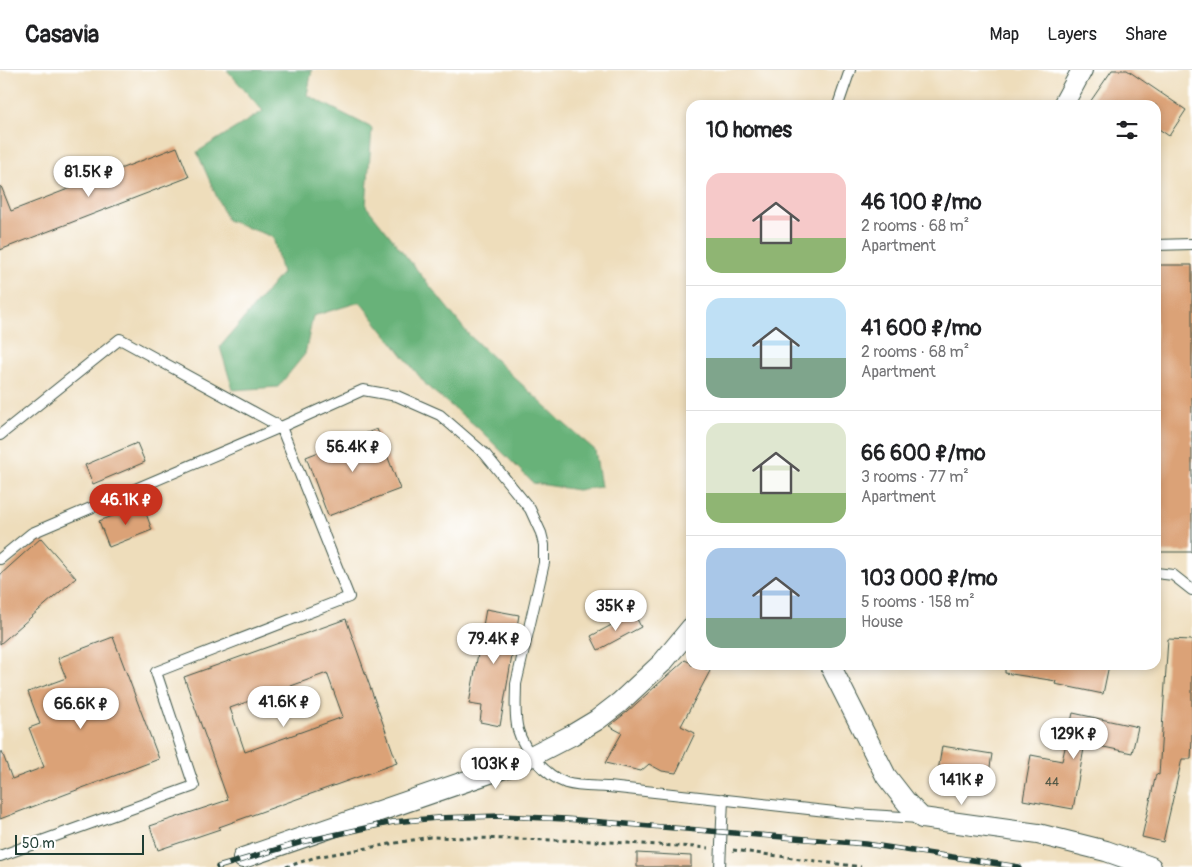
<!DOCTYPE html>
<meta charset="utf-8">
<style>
:root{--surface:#fff;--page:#f6f6f6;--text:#202124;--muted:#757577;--line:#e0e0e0;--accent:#c8321e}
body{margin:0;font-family:Pangolin,sans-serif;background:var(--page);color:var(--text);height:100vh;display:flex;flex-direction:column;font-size:19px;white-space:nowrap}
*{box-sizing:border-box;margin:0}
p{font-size:16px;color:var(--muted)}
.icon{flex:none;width:28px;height:28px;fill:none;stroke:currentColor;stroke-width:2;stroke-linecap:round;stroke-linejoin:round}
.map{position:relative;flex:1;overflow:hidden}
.drawer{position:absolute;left:686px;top:30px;width:475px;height:570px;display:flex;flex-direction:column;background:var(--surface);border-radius:15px;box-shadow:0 2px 8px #0003}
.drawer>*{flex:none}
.scale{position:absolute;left:15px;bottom:12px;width:129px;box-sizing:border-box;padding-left:5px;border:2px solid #1f3d34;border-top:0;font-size:14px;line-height:18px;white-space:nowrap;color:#1f3d34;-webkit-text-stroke:4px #fff;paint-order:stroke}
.price{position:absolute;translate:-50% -42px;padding:0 11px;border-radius:18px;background:#fff;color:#222;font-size:16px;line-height:32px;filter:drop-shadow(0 1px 2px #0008)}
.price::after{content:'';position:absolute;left:50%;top:30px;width:15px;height:11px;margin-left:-8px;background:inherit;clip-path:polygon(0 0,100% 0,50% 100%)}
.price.selected{background:var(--accent);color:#fff}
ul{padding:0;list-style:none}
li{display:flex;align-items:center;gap:15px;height:125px;padding:0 20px}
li+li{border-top:1px solid var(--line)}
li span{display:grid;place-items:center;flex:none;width:140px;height:100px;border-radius:15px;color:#555}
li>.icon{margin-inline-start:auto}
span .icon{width:60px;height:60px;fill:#fffc;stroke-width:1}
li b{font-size:21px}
h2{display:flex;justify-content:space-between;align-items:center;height:60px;padding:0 20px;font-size:21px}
header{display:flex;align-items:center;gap:30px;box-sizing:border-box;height:70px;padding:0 25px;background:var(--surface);border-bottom:1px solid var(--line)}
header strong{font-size:24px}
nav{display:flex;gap:28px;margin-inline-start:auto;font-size:18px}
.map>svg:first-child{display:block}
.forest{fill:#68b279;stroke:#447856}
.building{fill:#dba277;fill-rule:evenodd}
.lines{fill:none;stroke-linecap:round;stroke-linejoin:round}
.lane-casing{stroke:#3e5548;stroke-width:12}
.street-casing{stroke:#3e5548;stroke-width:22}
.path{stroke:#3e5548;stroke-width:3;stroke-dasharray:4 4;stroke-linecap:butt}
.lane{stroke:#fff;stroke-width:10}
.street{stroke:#fff;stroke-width:20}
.rail-casing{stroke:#1f3d34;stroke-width:5.5}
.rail{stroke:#fff;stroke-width:4;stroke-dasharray:11;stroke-linecap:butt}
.labels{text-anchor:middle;stroke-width:4;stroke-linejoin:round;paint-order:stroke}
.number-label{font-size:12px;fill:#4e5645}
</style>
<header>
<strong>Casavia</strong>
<nav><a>Map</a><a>Layers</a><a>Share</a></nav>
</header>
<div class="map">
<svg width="1192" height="797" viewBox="0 0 1192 797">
<rect width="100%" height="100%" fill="#fff"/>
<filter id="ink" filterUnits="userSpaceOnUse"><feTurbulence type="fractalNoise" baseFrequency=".02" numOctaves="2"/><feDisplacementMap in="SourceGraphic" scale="10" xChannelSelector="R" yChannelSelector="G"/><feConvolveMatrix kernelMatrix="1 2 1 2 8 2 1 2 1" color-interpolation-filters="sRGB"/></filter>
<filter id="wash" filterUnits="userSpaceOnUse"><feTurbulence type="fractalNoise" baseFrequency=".0096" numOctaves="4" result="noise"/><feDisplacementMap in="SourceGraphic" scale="20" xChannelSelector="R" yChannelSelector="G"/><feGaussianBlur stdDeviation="1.12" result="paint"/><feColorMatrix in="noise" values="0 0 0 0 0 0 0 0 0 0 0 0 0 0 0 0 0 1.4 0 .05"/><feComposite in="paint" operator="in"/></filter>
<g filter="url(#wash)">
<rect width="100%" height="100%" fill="#edb"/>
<!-- forest -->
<path class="forest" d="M 227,0 L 312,0 L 307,25 L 372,58 L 366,136 L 469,265 L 561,351 L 595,380 L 601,417 L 577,420 L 533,413 L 477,357 L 428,317 L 360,232 L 313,246 L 305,284 L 278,317 L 233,320 L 220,277 L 282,203 L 273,167 L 227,150 L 197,82 L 263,41 Z"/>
<g id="blocks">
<!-- building -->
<path class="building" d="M 1112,0 L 1127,0 L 1186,40 L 1169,66 L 1156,57 L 1156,35 L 1088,35 Z
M 177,77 L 189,107 L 0,180 L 0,116 L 1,116 L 11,141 Z
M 1156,195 L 1192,195 L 1192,482 L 1156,482 Z
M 377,359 L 400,419 L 328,446 L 306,387 Z
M 137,373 L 145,392 L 93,414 L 85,395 Z
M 143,435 L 152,460 L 109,477 L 99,451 Z
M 41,468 L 76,508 L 0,574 L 0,505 Z
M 486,539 L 519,545 L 500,656 L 480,652 L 482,636 L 469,634 Z
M 634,543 L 641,557 L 598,580 L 591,566 Z
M 346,549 L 397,693 L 219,757 L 220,759 L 158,780 L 150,756 L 228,730 L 184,607 ZM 327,603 L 343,647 L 245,682 L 230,638 Z
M 113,567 L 159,689 L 0,749 L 0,682 L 2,682 L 12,709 L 44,697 L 29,658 L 40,654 L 28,622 L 66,608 L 58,588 Z
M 1168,569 L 1192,570 L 1192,670 L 1191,689 L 1182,689 L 1163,772 L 1142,767 L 1156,704 L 1159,705 Z
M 685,590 L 691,593 L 691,595 L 696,595 L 710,601 L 681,656 L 695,663 L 676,703 L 662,701 L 649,694 L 641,701 L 605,693 L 622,663 L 609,656 L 627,642 Z
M 1005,595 L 1109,595 L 1103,624 L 1055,614 L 1056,611 L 1005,603 Z
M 1073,643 L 1138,657 L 1132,683 L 1085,673 L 1073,739 L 1023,730 L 1031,685 L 1062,691 Z
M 942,676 L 992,684 L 986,722 L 936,714 Z
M 637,783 L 691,786 L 691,797 L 637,797 Z"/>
</g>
</g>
<g filter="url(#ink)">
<use href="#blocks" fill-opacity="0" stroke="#3e5548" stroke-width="1"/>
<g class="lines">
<!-- lane casing -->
<g class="lane-casing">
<path id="lane" d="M 838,35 L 850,0
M 1156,175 L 1192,174
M 0,365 L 120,269 L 281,357 L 363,320 L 397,326 L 440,345 L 485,384 L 530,439 L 541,463 L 544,475 L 544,493 L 516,614 C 516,628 514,646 518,660 C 524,681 546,706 566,713 C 579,717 595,716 609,717 L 853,744 L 919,748
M 0,489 L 32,463 L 281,357 L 349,527 L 156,602 L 194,716 L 0,786
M 1156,503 L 1173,505 L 1192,520
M 720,797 L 723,729"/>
</g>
<!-- street casing -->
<g class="street-casing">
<path id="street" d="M 1063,35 L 1082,0
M 830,595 L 886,706 L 907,733 L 922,748 L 1038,764 L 1106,781 L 1151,797
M 243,788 L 516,694 L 572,665 L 597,650 L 619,633 L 662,593 L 691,558"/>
</g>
<!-- path -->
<path class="path" d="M 733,780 L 861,797
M 286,797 L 316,787 L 430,767 L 595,771 L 709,778"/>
<!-- lane -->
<use href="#lane" class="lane"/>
<!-- street -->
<use href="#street" class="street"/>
<!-- rail casing -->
<g class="rail-casing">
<path id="rail" d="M 218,797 L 302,772 L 393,752 L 437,748 L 501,746 L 566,749 L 866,774 L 1019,797"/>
</g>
<!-- rail -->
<use href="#rail" class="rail"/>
</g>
</g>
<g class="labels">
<!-- number labels -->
<g class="number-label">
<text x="1052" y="716">44</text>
</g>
</g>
</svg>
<div class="scale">50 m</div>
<b class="price" style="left:89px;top:128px">81.5K ₽</b>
<b class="price" style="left:353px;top:403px">56.4K ₽</b>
<b class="price selected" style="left:126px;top:456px">46.1K ₽</b>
<b class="price" style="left:616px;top:562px">35K ₽</b>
<b class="price" style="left:494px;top:595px">79.4K ₽</b>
<b class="price" style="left:284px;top:658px">41.6K ₽</b>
<b class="price" style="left:81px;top:660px">66.6K ₽</b>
<b class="price" style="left:1074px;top:690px">129K ₽</b>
<b class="price" style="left:496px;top:720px">103K ₽</b>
<b class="price" style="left:962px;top:736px">141K ₽</b>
<section class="drawer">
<h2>10 homes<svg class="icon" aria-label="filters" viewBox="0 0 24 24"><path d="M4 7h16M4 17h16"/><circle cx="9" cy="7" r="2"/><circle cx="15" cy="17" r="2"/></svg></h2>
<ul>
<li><span style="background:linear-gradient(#f6c9c9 65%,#8fb573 0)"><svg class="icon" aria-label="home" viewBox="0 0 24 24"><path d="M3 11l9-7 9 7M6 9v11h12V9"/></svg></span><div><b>46 100 ₽/mo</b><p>2 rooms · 68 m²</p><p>Apartment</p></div></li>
<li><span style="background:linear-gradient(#bfe0f5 60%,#7fa58c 0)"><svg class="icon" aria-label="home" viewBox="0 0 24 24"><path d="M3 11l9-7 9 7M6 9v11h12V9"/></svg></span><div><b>41 600 ₽/mo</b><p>2 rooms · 68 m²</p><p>Apartment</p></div></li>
<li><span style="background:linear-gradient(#dfe7d0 70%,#8fb573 0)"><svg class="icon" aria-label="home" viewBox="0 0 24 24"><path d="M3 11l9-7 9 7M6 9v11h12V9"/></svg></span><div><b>66 600 ₽/mo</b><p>3 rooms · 77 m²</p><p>Apartment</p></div></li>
<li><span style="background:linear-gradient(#a9c7e8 70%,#7fa58c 0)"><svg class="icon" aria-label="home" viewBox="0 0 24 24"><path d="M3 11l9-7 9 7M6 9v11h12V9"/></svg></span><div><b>103 000 ₽/mo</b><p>5 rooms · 158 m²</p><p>House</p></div></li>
</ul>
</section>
</div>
